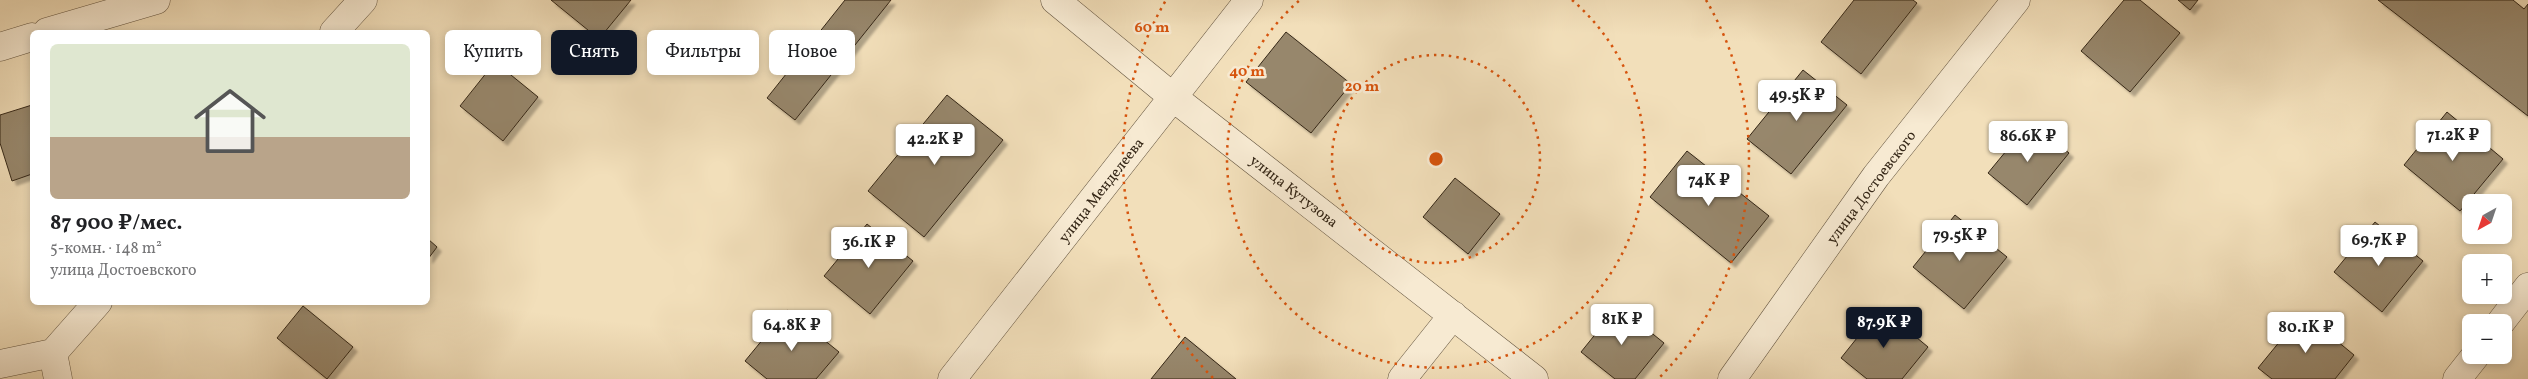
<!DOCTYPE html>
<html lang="ru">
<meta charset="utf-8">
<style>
:root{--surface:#fff;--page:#f6f6f6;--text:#202124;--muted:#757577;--accent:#111827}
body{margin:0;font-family:Vollkorn,serif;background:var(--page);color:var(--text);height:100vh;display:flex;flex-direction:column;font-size:19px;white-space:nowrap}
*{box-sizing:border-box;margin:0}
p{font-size:16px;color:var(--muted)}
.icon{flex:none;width:28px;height:28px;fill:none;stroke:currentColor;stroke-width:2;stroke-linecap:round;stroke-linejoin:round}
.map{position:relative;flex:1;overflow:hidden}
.drawer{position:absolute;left:30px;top:30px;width:400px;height:275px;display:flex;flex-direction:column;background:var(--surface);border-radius:8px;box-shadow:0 2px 8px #0003}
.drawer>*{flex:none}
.banner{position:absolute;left:445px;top:30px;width:475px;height:45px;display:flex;gap:10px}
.needle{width:32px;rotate:220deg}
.controls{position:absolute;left:2462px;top:194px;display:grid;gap:10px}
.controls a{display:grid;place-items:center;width:50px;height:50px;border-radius:8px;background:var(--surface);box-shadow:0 2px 8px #0003;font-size:25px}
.price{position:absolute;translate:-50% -42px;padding:0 11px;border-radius:5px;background:#fff;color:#222;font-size:16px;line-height:32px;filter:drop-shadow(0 1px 2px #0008)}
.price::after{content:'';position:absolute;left:50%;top:30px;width:15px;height:11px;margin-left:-8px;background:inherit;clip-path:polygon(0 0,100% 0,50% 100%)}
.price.on{background:var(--accent);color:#fff}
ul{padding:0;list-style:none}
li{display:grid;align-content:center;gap:10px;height:265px;padding:0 20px}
li span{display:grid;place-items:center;height:155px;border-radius:8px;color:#555}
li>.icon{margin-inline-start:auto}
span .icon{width:90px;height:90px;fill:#fffc;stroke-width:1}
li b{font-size:21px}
.chip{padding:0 18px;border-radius:8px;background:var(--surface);box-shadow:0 2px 8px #0003;font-size:18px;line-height:45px}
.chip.on{background:var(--accent);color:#fff}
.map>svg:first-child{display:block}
.building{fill:#97876c;stroke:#352717;filter:url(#shadow)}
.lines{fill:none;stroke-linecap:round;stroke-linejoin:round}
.minor-casing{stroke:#645540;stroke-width:29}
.minor{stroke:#f7ead2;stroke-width:28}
.ring{fill:none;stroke:#d6540d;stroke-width:2.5;stroke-dasharray:2.5 5}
.labels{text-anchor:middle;stroke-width:5;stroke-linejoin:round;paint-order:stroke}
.street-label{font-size:15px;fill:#352717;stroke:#f7ead2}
.centre{fill:#d6540d;stroke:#f7ead2;stroke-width:2.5}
.ring-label{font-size:15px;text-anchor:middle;font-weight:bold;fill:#d6540d;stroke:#f7ead2;stroke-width:5;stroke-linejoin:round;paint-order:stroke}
</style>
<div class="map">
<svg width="2528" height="379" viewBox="0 0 2528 379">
<defs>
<filter id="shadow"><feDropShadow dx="4.5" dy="4.5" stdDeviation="1" flood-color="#0004"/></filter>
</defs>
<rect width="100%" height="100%" fill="#f2dfba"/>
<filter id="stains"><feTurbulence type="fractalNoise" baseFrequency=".004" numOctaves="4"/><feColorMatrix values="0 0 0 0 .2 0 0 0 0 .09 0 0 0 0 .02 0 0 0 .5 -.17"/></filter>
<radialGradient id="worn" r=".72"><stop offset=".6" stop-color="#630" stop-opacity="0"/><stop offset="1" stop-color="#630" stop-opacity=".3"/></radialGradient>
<!-- building -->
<path class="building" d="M 551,0 L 631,0 L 599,39 Z
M 845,0 L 891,0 L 795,120 L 767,98 Z
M 1854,0 L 1913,0 L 1917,3 L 1861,74 L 1821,42 Z
M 2124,0 L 2140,0 L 2180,33 L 2130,92 L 2081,51 Z
M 2178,0 L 2198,0 L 2190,10 Z
M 2378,0 L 2513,0 L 2524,9 L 2528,4 L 2528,116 Z
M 1286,32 L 1351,84 L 1311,133 L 1246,82 Z
M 495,62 L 538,97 L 503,141 L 460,106 Z
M 1803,70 L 1847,105 L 1791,174 L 1747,139 Z
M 947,95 L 1003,140 L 924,237 L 868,191 Z
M 32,105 L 32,174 L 12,181 L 0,143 L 0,115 Z
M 2447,112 L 2503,159 L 2460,211 L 2404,165 Z
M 2030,122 L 2069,153 L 2027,205 L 1988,173 Z
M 1687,151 L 1769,216 L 1731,263 L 1650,197 Z
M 1455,178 L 1500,214 L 1468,254 L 1423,217 Z
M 1955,215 L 2007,257 L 1964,309 L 1913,267 Z
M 2375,222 L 2423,261 L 2382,312 L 2334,272 Z
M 867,224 L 913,261 L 870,314 L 824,276 Z
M 428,239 L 437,247 L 428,259 Z
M 303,306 L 353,347 L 327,379 L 277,338 Z
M 1618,306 L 1664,343 L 1635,379 L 1615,379 L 1581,352 Z
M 1881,308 L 1928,347 L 1902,379 L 1867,379 L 1841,358 Z
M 787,310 L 839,352 L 816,379 L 767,379 L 745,361 Z
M 2303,313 L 2354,355 L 2335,379 L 2272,379 L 2258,368 Z
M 1185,337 L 1236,379 L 1151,379 Z"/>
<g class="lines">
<!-- minor casing -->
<g class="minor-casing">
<path id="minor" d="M 1055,0 L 1174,98 L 1534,379
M 47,32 L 156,0
M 334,32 L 363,0
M 0,47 L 32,37
M 2501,322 L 2528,287
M 53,353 L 58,379
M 0,364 L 53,353 L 98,302
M 952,379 L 1249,0
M 1402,379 L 1453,315
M 1732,379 L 1876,176 L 2016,0
M 2457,379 L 2476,355"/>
</g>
<!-- minor -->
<use href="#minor" class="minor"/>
</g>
<!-- distance rings -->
<g class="ring">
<circle cx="1436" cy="159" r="104"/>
<path d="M1572 0A209 209 0 1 1 1300 0"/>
<path d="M1213 378A313 313 0 0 1 1166 0M1706 0A313 313 0 0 1 1659 378"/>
</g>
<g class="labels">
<!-- street labels -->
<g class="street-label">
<text transform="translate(1871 187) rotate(-53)" y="5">улица Достоевского</text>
<text transform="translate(1101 190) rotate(-52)" y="5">улица Менделеева</text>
<text transform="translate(1294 191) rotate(38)" y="5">улица Кутузова</text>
</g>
</g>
<circle cx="1436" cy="159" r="8" class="centre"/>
<g class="ring-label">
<text x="1152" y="32">60 m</text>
<text x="1247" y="76">40 m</text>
<text x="1362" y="91">20 m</text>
</g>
<rect width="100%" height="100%" filter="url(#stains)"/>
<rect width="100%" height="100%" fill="url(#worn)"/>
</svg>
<div class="controls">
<a><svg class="needle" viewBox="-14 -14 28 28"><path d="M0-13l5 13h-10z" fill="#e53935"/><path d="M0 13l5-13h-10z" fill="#757577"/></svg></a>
<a>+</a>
<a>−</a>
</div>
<b class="price" style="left:1797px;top:122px">49.5K ₽</b>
<b class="price" style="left:2453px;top:162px">71.2K ₽</b>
<b class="price" style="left:2028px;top:163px">86.6K ₽</b>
<b class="price" style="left:935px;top:166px">42.2K ₽</b>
<b class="price" style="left:1709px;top:207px">74K ₽</b>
<b class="price" style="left:1960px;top:262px">79.5K ₽</b>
<b class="price" style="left:2379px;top:267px">69.7K ₽</b>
<b class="price" style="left:869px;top:269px">36.1K ₽</b>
<b class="price" style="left:1622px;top:346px">81K ₽</b>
<b class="price on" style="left:1884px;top:349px">87.9K ₽</b>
<b class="price" style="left:792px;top:352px">64.8K ₽</b>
<b class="price" style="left:2306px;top:354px">80.1K ₽</b>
<div class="banner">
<a class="chip">Купить</a>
<a class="chip on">Снять</a>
<a class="chip">Фильтры</a>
<a class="chip">Новое</a>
</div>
<section class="drawer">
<ul>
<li><span style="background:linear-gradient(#dfe7d0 60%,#b9a48a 0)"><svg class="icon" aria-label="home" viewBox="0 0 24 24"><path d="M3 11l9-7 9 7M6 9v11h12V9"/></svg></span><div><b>87 900 ₽/мес.</b><p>5-комн. · 148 m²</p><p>улица Достоевского</p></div></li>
</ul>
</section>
</div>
